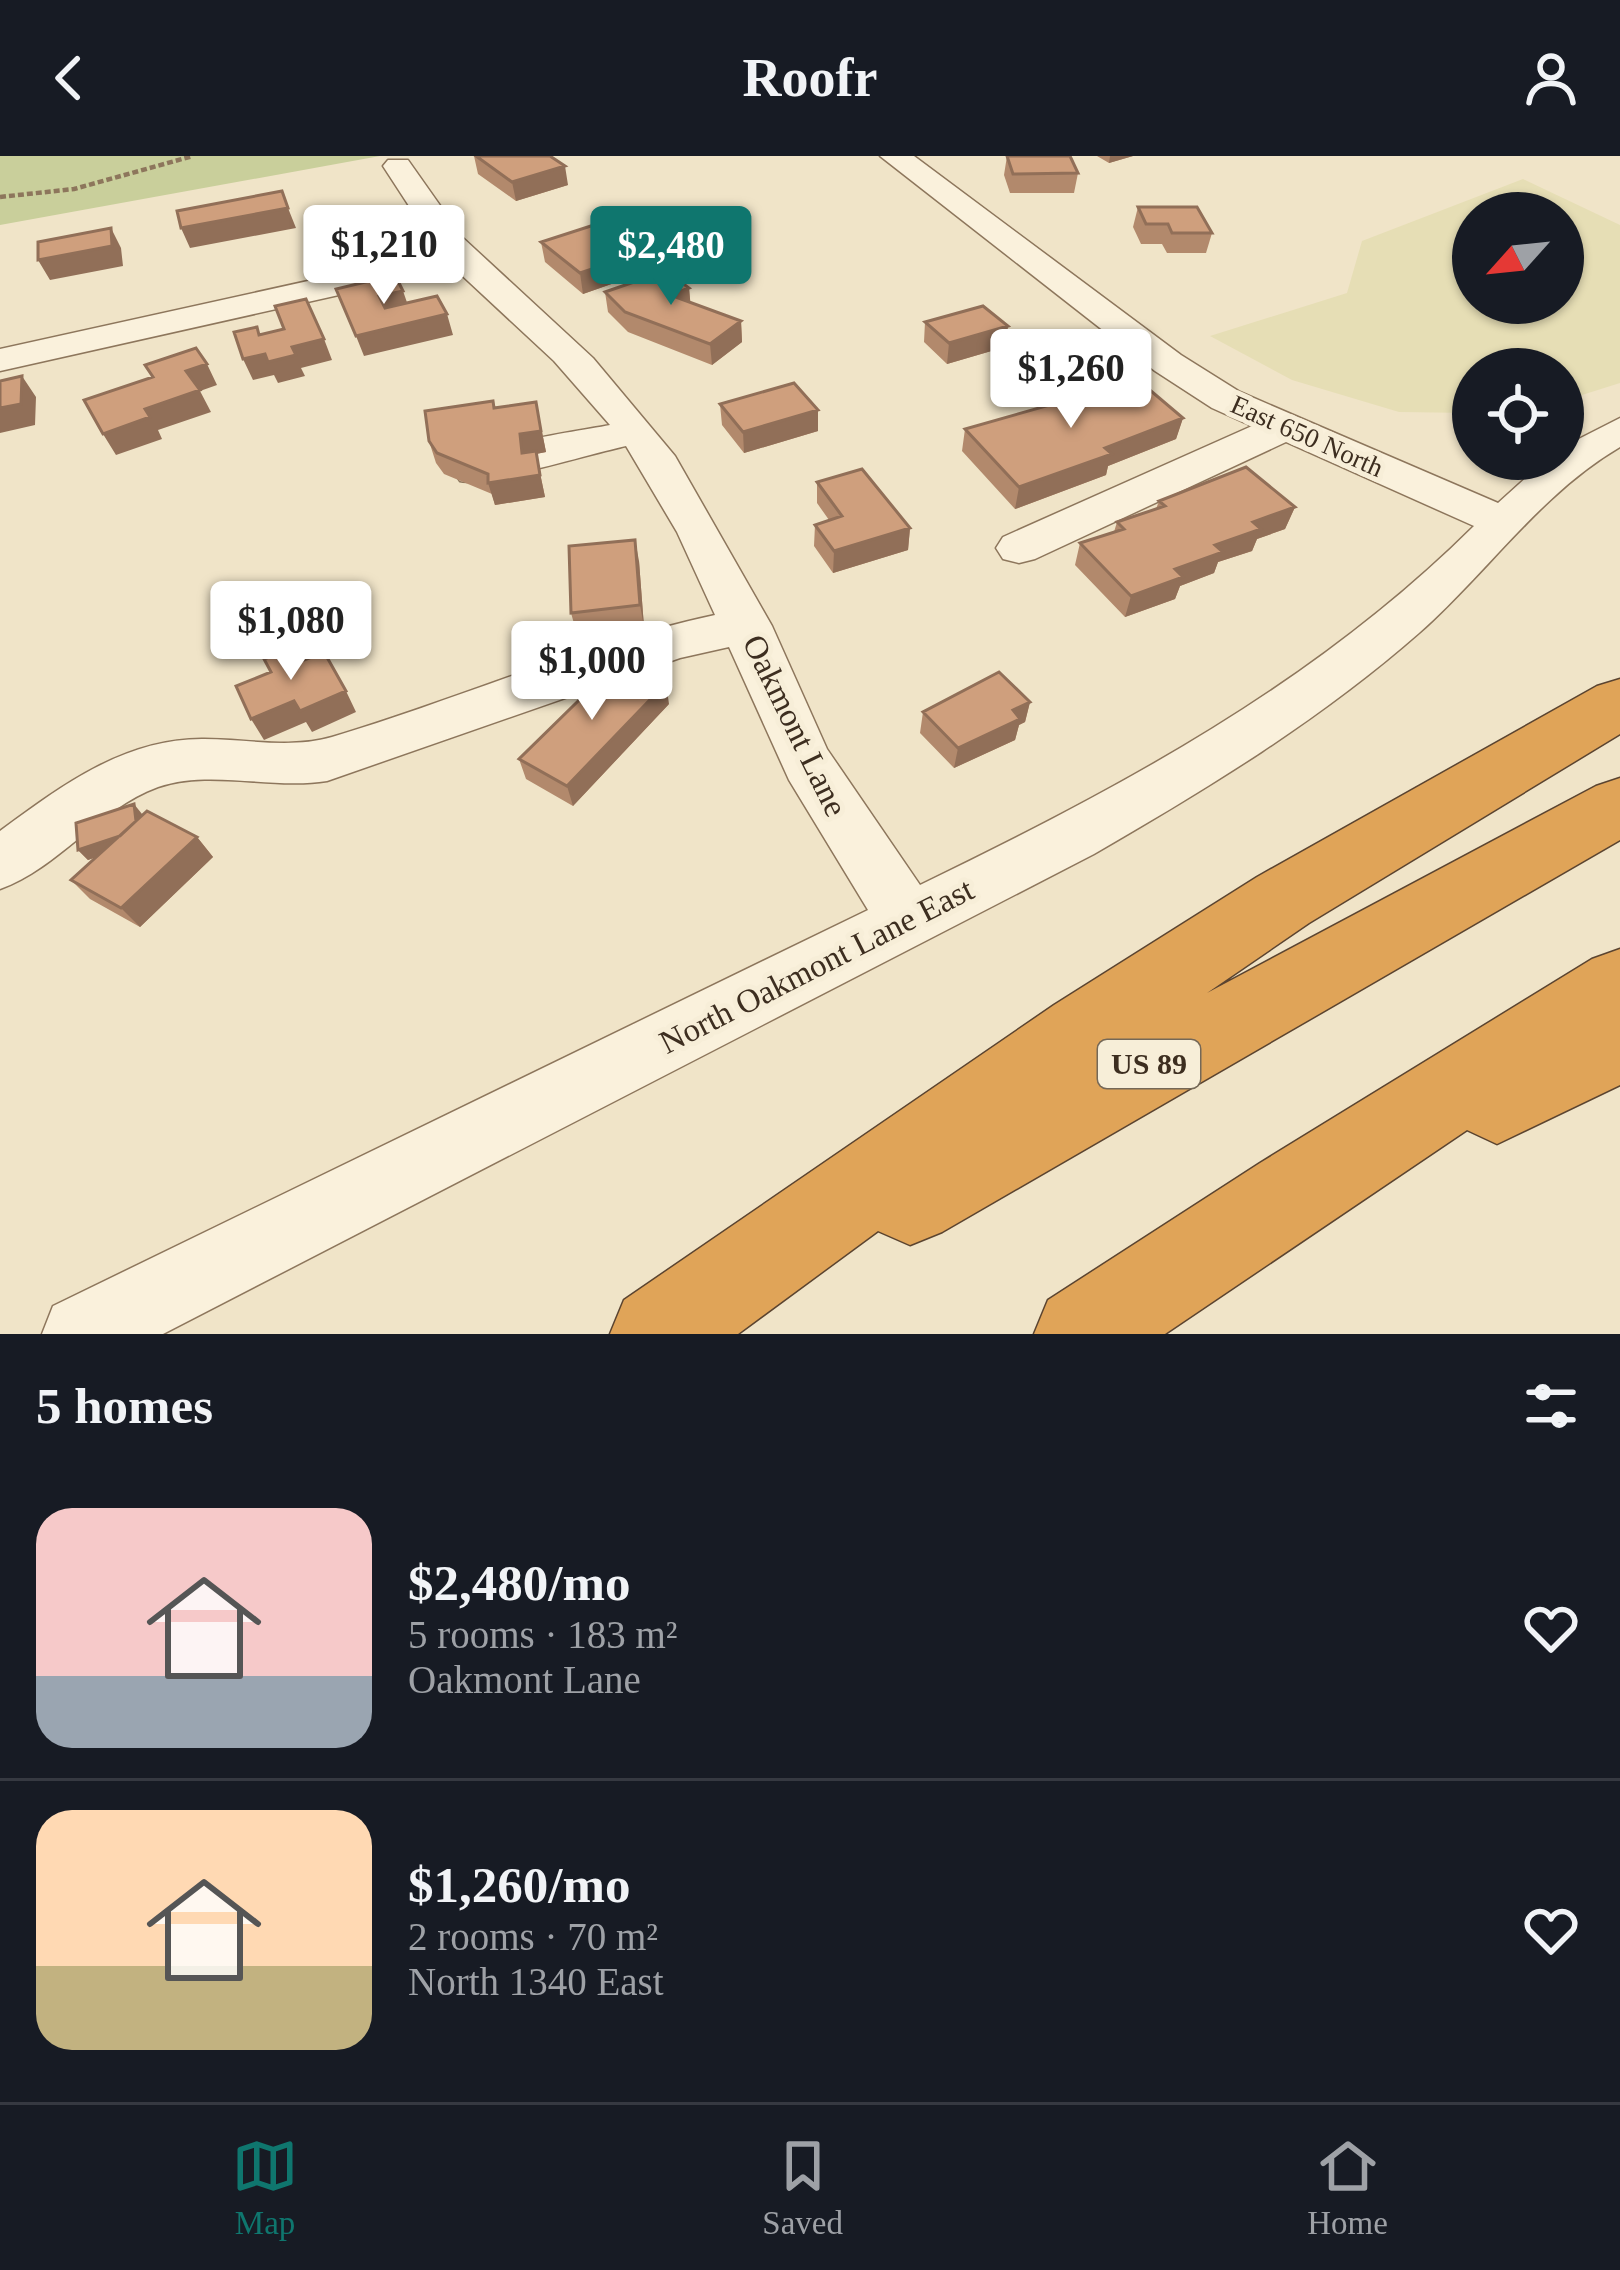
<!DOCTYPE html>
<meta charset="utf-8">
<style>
:root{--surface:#171b24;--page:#242831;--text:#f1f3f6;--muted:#9ea1a6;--line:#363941;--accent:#0f766e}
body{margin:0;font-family:Georgia,serif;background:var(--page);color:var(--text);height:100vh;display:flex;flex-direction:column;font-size:45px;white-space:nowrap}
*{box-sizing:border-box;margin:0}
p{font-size:39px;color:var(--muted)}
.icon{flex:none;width:66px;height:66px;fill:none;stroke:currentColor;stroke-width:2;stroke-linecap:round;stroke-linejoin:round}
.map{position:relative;height:1178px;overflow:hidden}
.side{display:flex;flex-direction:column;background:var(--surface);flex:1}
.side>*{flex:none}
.needle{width:78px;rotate:243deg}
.fabs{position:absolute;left:1452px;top:36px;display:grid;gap:24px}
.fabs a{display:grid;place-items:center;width:132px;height:132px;border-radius:50%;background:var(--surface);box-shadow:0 3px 9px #0004;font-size:60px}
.price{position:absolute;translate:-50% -102px;padding:0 27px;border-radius:12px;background:#fff;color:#222;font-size:39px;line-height:78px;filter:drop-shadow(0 3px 6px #0008)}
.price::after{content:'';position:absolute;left:50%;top:72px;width:36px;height:27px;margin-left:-18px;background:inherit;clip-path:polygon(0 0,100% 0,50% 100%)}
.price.on{background:var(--accent);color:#fff}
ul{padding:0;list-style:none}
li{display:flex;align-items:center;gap:36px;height:300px;padding:0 36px}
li+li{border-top:3px solid var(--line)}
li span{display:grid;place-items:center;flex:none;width:336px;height:240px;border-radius:36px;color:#555}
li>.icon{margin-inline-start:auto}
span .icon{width:144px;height:144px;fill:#fffc;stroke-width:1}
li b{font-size:51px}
h2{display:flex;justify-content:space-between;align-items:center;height:144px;padding:0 36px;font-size:51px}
header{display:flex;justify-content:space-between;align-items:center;height:156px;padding:0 36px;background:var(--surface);font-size:54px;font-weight:800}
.tab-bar{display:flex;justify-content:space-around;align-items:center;height:168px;border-top:3px solid var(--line);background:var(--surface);font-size:33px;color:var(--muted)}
.tab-bar a{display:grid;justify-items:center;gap:6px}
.tab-bar .on{color:var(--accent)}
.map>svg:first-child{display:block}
.farmland{fill:#e6deb5;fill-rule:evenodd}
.green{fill:#c9cf9b}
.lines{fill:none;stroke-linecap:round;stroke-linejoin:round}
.minor-casing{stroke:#8d765c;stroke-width:3}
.highway-casing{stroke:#5b4430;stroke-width:3}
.path{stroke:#8d765c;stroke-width:4.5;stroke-dasharray:6 3;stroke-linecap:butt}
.minor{fill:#faf1dc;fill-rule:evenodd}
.highway{fill:#e0a458;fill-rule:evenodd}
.wall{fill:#b2896c}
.shaded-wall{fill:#916f58}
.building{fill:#cf9f7d;stroke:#916f58;stroke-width:3}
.labels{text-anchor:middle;stroke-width:10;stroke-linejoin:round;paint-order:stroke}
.far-street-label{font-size:27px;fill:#3d2e20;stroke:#f7eed8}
.shield{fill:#f7eed8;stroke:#756857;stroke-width:3}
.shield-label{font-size:30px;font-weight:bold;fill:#3d2e20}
.street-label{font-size:33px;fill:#3d2e20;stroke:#f7eed8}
</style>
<header><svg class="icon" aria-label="back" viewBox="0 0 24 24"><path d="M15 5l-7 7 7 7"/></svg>Roofr<svg class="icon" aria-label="person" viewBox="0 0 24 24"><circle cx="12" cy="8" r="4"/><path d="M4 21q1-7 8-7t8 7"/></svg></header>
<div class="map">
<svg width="1620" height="1178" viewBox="0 0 1620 1178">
<rect width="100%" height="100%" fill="#f0e4c8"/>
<!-- farmland -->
<path class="farmland" d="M 1523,23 L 1620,69 L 1620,227 L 1563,245 L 1563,213 L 1473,213 L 1473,257 L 1399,256 L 1292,224 L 1210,180 L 1347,137 L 1362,85 ZM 1473,57 L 1563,57 L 1563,147 L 1473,147 Z"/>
<!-- green -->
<path class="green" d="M 0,0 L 380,0 L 0,69 Z"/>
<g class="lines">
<!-- minor casing -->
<g class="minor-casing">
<path id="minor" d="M 880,0 L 914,0 L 1181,199 L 1240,236 L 1498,347 L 1547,303 L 1563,303 L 1563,291 L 1620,262 L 1620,291 C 1541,337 1487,417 1419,477 C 1320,564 1208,632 1094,698 L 163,1178 L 42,1178 L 53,1150 L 868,754 L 789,624 L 729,491 L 680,502 L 327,625 C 273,634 210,613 158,631 C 98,653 59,712 0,733 L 0,675 C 61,630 125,582 204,583 C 246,583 291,593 332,581 C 460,543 584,487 715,459 L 677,376 L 626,290 C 593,297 482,331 460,325 L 454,316 C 472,288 575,276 610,269 L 554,205 L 455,113 L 0,215 L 0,193 L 439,96 L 383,10 L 388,4 L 408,4 L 463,82 L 593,202 L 675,300 L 772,470 L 827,593 L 920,729 C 1120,632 1314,529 1474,370 L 1286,286 L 1035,403 L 1019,407 L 1003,403 L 996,392 L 1003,381 L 1252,270 L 1212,252 L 1155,215 Z"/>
</g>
<!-- highway casing -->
<g class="highway-casing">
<path id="highway" d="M 1620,523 L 1620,578 L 1309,767 L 1207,837 L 1596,630 L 1620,622 L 1620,684 L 942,1076 L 910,1089 L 878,1075 L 738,1178 L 610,1178 L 624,1144 L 1054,849 L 1257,721 L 1597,530 Z
M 1620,793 L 1620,929 L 1497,988 L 1467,974 L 1165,1178 L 1034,1178 L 1048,1144 L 1260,1007 L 1592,803 Z"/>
</g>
<!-- path -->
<path class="path" d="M 0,41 L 74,33 L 193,0"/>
<!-- minor -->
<use href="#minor" class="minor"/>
<!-- highway -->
<use href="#highway" class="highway"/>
</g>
<!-- wall -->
<path class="wall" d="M 474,0 L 550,0 L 568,29 L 516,45 L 478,18 Z
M 1007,0 L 1078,17 L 1074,37 L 1010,37 L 1004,19 Z
M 1097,0 L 1133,0 L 1109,7 Z
M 1138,51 L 1212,77 L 1206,97 L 1167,97 L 1162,88 L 1141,88 L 1133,71 Z
M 541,86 L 634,99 L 637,119 L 583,138 L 545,106 Z
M 689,132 L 690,146 L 741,165 L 742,186 L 712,209 L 628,176 L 608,156 L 605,136 Z
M 925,166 L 1008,170 L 1005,191 L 947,208 L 924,186 Z
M 536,246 L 546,296 L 536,298 L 545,341 L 495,349 L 492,338 L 444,318 L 436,307 L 429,285 L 495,252 Z
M 720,248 L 818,275 L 744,297 L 722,269 Z
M 1183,262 L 1176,283 L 1108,310 L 1106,319 L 1015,353 L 962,295 L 965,273 Z
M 817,326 L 910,372 L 908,394 L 833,417 L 814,390 L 815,369 L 829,364 L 817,347 Z
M 1159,345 L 1295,351 L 1285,373 L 1257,383 L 1252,395 L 1218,406 L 1214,417 L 1180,430 L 1175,443 L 1125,461 L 1075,409 L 1080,387 L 1114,376 L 1117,366 L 1156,353 Z
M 639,405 L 644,471 L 577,478 L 571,457 Z
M 1030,546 L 1025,566 L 1019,569 L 1015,584 L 954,612 L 920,577 L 923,556 Z
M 669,548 L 573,650 L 526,623 L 519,603 Z
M 142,658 L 197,681 L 213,701 L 140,771 L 90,743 L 71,724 L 96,701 L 88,704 L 78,694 Z"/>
<!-- shaded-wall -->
<path class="shaded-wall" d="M 1110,0 L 1133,0 L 1109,7 Z
M 565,10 L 568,29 L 516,45 L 512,26 Z
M 288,52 L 296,72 L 190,92 L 181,72 Z
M 111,72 L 121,92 L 123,110 L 50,124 L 38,104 Z
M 634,99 L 637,119 L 583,138 L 580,117 Z
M 689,132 L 691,153 L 670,139 Z
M 403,135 L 410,155 L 386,161 L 379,140 Z
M 447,158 L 453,179 L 364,200 L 356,180 Z
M 741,165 L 742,186 L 712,209 L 710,188 Z
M 1008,170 L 1005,191 L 947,208 L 949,187 Z
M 324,183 L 332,204 L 301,212 L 305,220 L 278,227 L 274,219 L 253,224 L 243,203 Z
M 207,208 L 217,229 L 200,235 L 211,256 L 158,274 L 162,283 L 116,299 L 103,278 L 145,253 L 186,215 Z
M 22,220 L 36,241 L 35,269 L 0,277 L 0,252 Z
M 536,246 L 546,296 L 536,298 L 545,341 L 495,349 L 488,327 L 522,297 L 520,278 Z
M 818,254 L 818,275 L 744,297 L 743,276 Z
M 1183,262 L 1176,283 L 1108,310 L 1106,319 L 1015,353 L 1019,331 L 1105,292 Z
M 1295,351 L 1285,373 L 1257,383 L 1252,395 L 1218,406 L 1214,417 L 1180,430 L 1175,443 L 1125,461 L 1131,440 L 1253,366 Z
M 910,372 L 908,394 L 833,417 L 834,395 Z
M 635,384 L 639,405 L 644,471 L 640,449 Z
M 666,527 L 669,548 L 573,650 L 567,630 Z
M 346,535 L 356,556 L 312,576 L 306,566 L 264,584 L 251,563 L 294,545 Z
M 1030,546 L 1025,566 L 1019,569 L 1015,584 L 954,612 L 958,592 L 1013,554 Z
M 134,648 L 142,658 L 146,684 L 88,704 L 78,694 Z
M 197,681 L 213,701 L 140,771 L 121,752 Z"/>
<!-- building -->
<path class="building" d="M 476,0 L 550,0 L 565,10 L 512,26 Z
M 1007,0 L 1070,0 L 1078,17 L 1013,18 Z
M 282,35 L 288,52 L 181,72 L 177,55 Z
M 1138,51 L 1197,51 L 1212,77 L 1172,77 L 1168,68 L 1146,68 Z
M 594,69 L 634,99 L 580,117 L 541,86 Z
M 111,72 L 112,90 L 38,104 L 38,86 Z
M 666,115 L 689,132 L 670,139 L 741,165 L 710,188 L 625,156 L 605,136 Z
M 395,119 L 403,135 L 379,140 L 385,152 L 437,140 L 447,158 L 356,180 L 336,133 Z
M 306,143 L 324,183 L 292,191 L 296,199 L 268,206 L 265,198 L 243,203 L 234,176 L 257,171 L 259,179 L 284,173 L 275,150 Z
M 983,150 L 1008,170 L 949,187 L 925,166 Z
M 196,192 L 207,208 L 186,215 L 200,234 L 145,253 L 150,261 L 103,278 L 84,244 L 153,221 L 145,209 Z
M 22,220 L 21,248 L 0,252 L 0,225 Z
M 1138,224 L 1183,262 L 1105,292 L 1112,298 L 1019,331 L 965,273 Z
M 794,227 L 818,254 L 743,276 L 720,248 Z
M 493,245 L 494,252 L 536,246 L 541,275 L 520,278 L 522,297 L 536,295 L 540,319 L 488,327 L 488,318 L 437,297 L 429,285 L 425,255 Z
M 1246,311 L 1295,351 L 1253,366 L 1261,373 L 1215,389 L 1223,396 L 1175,413 L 1183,421 L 1131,440 L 1080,387 L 1124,373 L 1117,366 L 1165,350 L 1159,345 Z
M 862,313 L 910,372 L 834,395 L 815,369 L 842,360 L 817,326 Z
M 635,384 L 640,449 L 571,457 L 569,390 Z
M 297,490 L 304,504 L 324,496 L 346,535 L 300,555 L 294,545 L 251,563 L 236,530 L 271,516 L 264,503 Z
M 620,504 L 666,527 L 567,630 L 519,603 Z
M 999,516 L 1030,546 L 1013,554 L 1020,563 L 958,592 L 923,556 Z
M 134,648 L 136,665 L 120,680 L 78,694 L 76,667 Z
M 147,655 L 197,681 L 121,752 L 71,724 Z"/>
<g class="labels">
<!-- far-street labels -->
<g class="far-street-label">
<text transform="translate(1307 280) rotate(24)" y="9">East 650 North</text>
</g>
<!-- shield labels -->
<rect class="shield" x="1098" y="884" width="102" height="48" rx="9"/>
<g class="shield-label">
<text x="1149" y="918">US 89</text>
</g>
<!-- street labels -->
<g class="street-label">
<text transform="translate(796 569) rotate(64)" y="12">Oakmont Lane</text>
<text transform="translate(816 809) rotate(-27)" y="12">North Oakmont Lane East</text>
</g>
</g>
</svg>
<div class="fabs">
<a><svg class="needle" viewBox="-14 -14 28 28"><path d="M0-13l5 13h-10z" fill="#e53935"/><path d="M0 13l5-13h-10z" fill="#9ea1a6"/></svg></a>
<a><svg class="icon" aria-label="locate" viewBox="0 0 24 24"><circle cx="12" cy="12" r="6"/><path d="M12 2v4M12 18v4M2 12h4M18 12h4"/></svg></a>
</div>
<b class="price" style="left:384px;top:151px">$1,210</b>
<b class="price on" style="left:671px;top:152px">$2,480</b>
<b class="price" style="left:1071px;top:275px">$1,260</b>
<b class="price" style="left:291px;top:527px">$1,080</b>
<b class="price" style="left:592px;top:567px">$1,000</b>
</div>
<section class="side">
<h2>5 homes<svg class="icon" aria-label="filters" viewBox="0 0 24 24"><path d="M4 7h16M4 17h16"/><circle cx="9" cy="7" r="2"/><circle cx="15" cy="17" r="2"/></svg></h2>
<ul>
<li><span style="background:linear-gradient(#f6c9c9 70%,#9aa5b1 0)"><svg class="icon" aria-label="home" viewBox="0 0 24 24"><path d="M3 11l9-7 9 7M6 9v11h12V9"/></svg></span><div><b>$2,480/mo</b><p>5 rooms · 183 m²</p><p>Oakmont Lane</p></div><svg class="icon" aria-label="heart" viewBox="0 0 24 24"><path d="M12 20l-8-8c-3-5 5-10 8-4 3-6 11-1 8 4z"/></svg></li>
<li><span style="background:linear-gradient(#ffd9b3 65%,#c2b280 0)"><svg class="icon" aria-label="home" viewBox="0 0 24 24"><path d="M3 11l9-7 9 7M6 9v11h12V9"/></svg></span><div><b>$1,260/mo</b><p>2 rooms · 70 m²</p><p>North 1340 East</p></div><svg class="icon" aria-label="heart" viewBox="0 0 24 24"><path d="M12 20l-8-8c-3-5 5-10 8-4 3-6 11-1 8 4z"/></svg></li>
</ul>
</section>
<nav class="tab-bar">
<a class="on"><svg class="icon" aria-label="map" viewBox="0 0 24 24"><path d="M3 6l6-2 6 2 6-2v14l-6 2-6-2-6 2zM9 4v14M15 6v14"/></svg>Map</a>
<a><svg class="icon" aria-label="saved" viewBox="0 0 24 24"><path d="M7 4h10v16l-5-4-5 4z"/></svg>Saved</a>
<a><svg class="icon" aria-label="home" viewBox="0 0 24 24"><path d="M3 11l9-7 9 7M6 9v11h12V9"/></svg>Home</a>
</nav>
